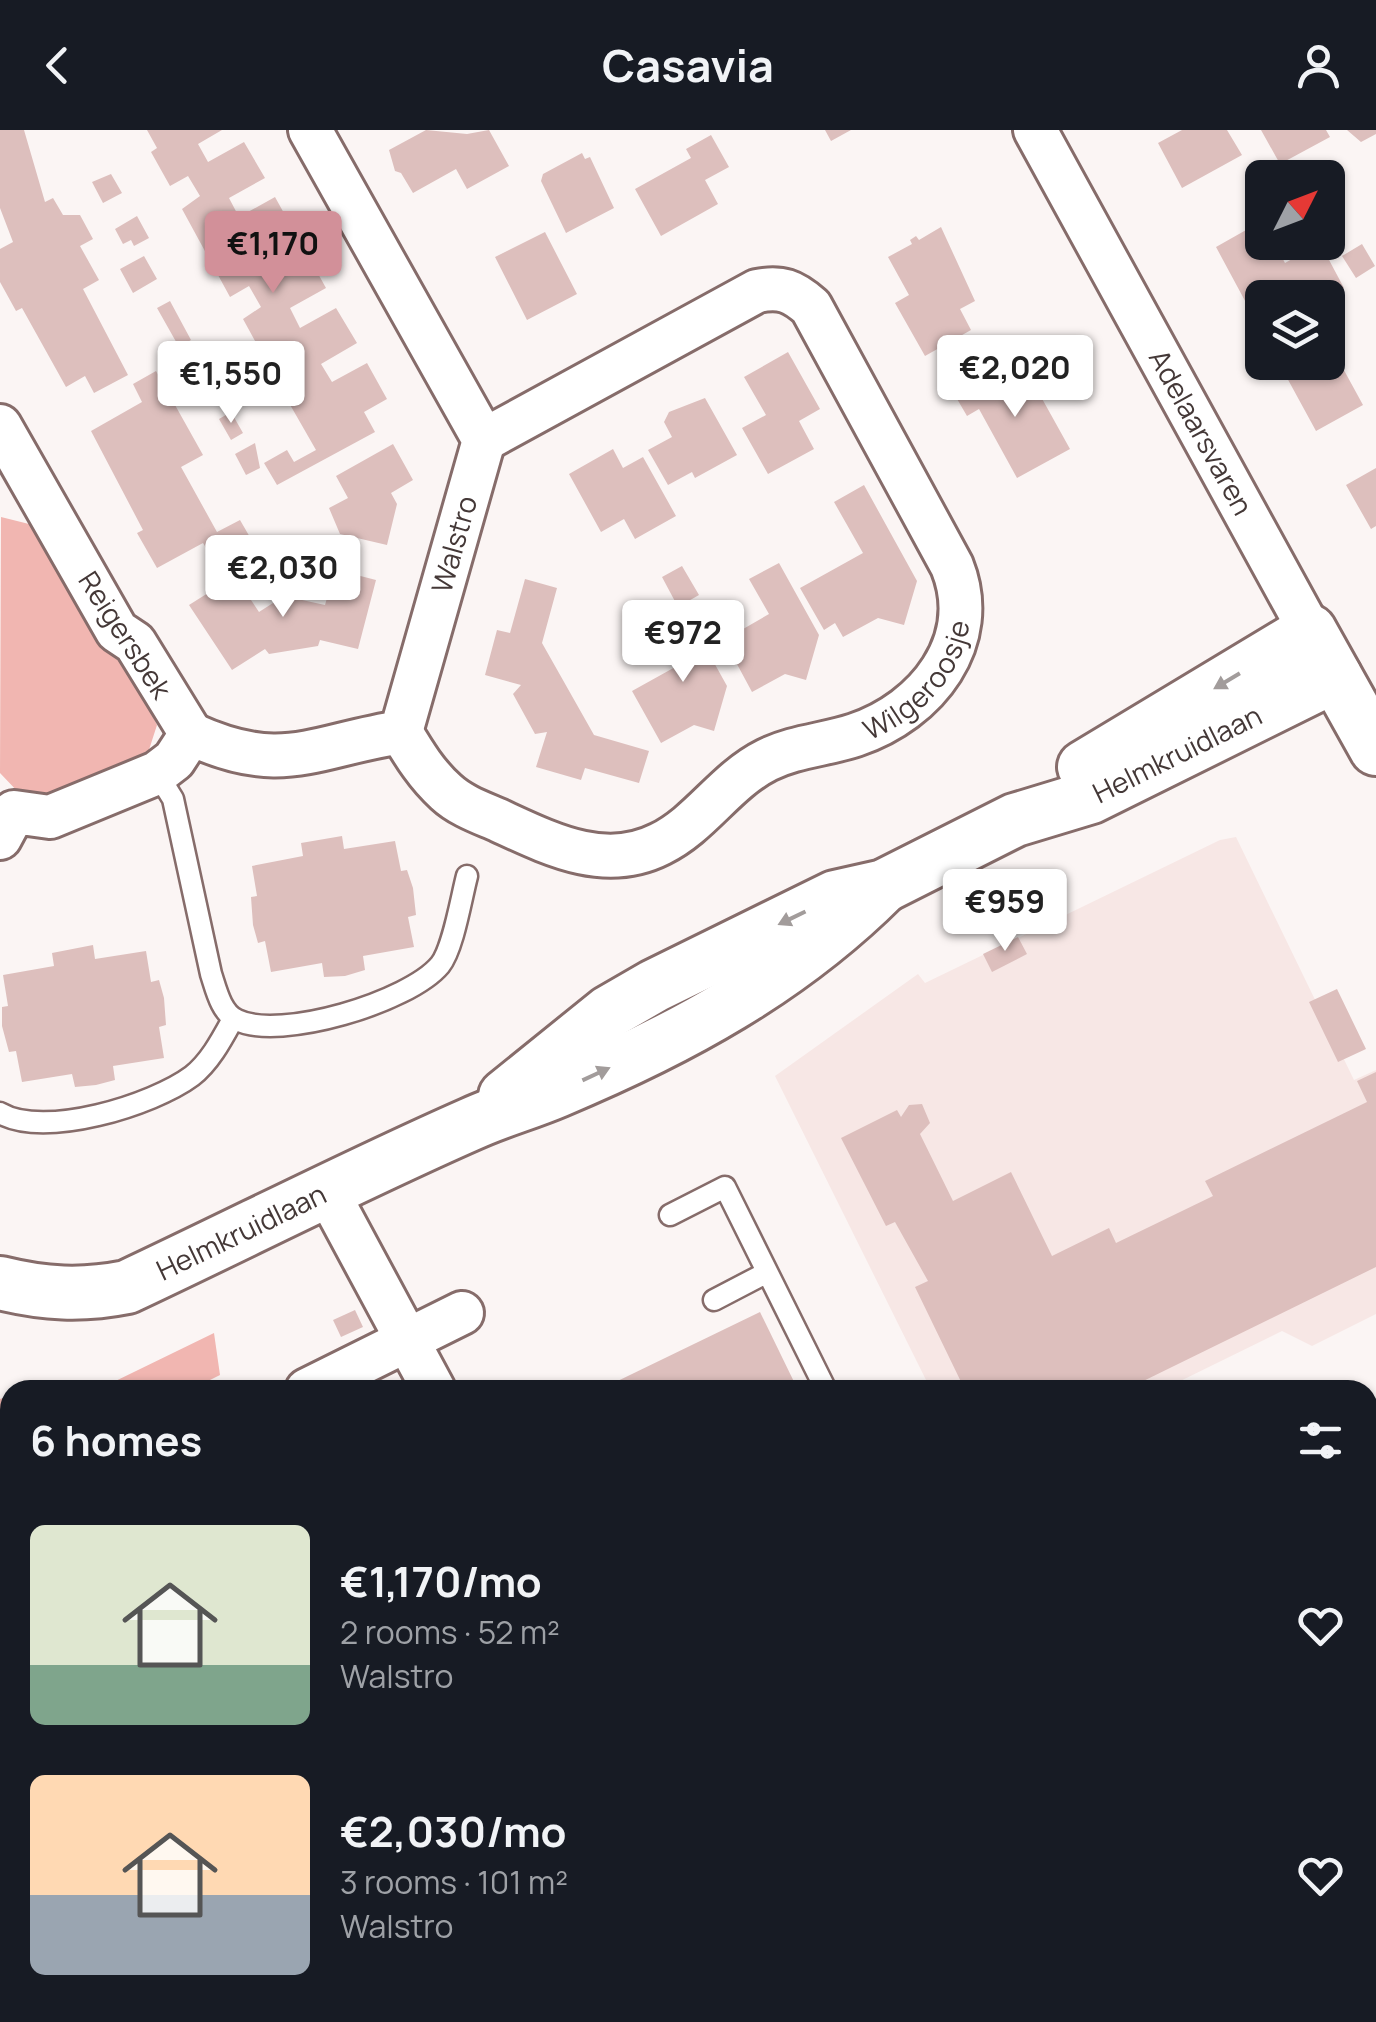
<!DOCTYPE html>
<meta charset="utf-8">
<style>
:root{--surface:#171b24;--page:#242831;--text:#f1f3f6;--muted:#9ea1a6;--accent:#d29099}
body{margin:0;font-family:Manrope,sans-serif;background:var(--page);color:var(--text);height:100vh;display:flex;flex-direction:column;font-size:38px;white-space:nowrap}
*{box-sizing:border-box;margin:0}
p{font-size:32px;color:var(--muted)}
.icon{flex:none;width:55px;height:55px;fill:none;stroke:currentColor;stroke-width:2;stroke-linecap:round;stroke-linejoin:round}
.map{position:relative;flex:1;overflow:hidden}
.sheet{position:absolute;left:0px;top:1250px;width:1378px;height:642px;display:flex;flex-direction:column;background:var(--surface);border-radius:30px 30px 0 0;box-shadow:0 2px 8px #0004}
.sheet>*{flex:none}
.needle{width:65px;rotate:48deg}
.controls{position:absolute;left:1245px;top:30px;display:grid;gap:20px}
.controls a{display:grid;place-items:center;width:100px;height:100px;border-radius:15px;background:var(--surface);box-shadow:0 2px 8px #0004;font-size:50px}
.price{position:absolute;translate:-50% -85px;padding:0 22px;border-radius:10px;background:#fff;color:#222;font-size:32px;line-height:65px;filter:drop-shadow(0 2px 5px #0008)}
.price::after{content:'';position:absolute;left:50%;top:60px;width:30px;height:22px;margin-left:-15px;background:inherit;clip-path:polygon(0 0,100% 0,50% 100%)}
.price.active{background:var(--accent);color:#111}
ul{padding:0;list-style:none}
li{display:flex;align-items:center;gap:30px;height:250px;padding:0 30px}
li span{display:grid;place-items:center;flex:none;width:280px;height:200px;border-radius:15px;color:#555}
li>.icon{margin-inline-start:auto}
span .icon{width:120px;height:120px;fill:#fffc;stroke-width:1}
li b{font-size:42px}
h2{display:flex;justify-content:space-between;align-items:center;height:120px;padding:0 30px;font-size:42px}
header{display:flex;justify-content:space-between;align-items:center;height:130px;padding:0 30px;background:var(--surface);font-size:45px;font-weight:700}
.map>svg:first-child{display:block}
.built{fill:#f7e7e5}
.green{fill:#f1b6b1}
.building{fill:#ddbfbd}
.lines{fill:none;stroke-linecap:round;stroke-linejoin:round}
.service-casing{stroke:#866c6a;stroke-width:25}
.pedestrian-casing{stroke:#866c6a;stroke-width:38}
.minor-casing{stroke:#866c6a;stroke-width:48}
.tertiary-casing{stroke:#866c6a;stroke-width:58}
.service{stroke:#fff;stroke-width:20}
.pedestrian{stroke:#fff;stroke-width:32}
.minor{stroke:#fff;stroke-width:42}
.tertiary{stroke:#fff;stroke-width:52}
.oneway{fill:#a29c9b}
.labels{text-anchor:middle;stroke-width:8;stroke-linejoin:round;paint-order:stroke}
.street-label{font-size:28px;fill:#443837;stroke:#fff}
</style>
<header><svg class="icon" aria-label="back" viewBox="0 0 24 24"><path d="M15 5l-7 7 7 7"/></svg>Casavia<svg class="icon" aria-label="person" viewBox="0 0 24 24"><circle cx="12" cy="8" r="4"/><path d="M4 21q1-7 8-7t8 7"/></svg></header>
<div class="map">
<svg width="1376" height="1892" viewBox="0 0 1376 1892">
<rect width="100%" height="100%" fill="#fbf5f4"/>
<!-- built -->
<path class="built" d="M 1236,707 L 1354,950 L 1376,940 L 1376,1184 L 1312,1216 L 1282,1201 L 1162,1260 L 931,1260 L 775,946 L 918,844 L 925,853 L 1220,710 Z"/>
<!-- green -->
<path class="green" d="M 1,387 L 33,395 L 125,526 L 157,595 L 147,626 L 63,666 L 20,664 L 0,643 Z
M 214,1203 L 220,1245 L 190,1260 L 97,1260 Z
M 7,1267 L 10,1376 L 0,1391 L 0,1269 Z
M 1154,1883 L 1208,1883 L 1212,1892 L 1171,1892 Z"/>
<!-- building -->
<path class="building" d="M 0,0 L 24,0 L 45,72 L 53,68 L 63,85 L 80,85 L 93,109 L 80,116 L 99,150 L 83,159 L 128,245 L 94,263 L 85,246 L 66,257 L 22,178 L 16,181 L 0,152 L 0,119 L 13,112 L 0,78 Z
M 147,0 L 222,0 L 198,14 L 208,32 L 244,12 L 265,48 L 229,68 L 239,87 L 275,67 L 295,103 L 259,123 L 270,142 L 306,122 L 326,158 L 290,178 L 300,198 L 336,178 L 357,213 L 321,234 L 332,252 L 367,233 L 387,269 L 364,282 L 375,302 L 277,355 L 264,333 L 287,320 L 294,332 L 316,320 L 273,245 L 291,231 L 280,211 L 261,222 L 243,189 L 261,177 L 249,156 L 230,167 L 182,79 L 200,66 L 188,46 L 170,56 L 151,22 L 157,18 Z
M 426,0 L 467,4 L 489,0 L 509,36 L 467,59 L 456,39 L 413,63 L 401,43 L 395,41 L 389,20 Z
M 825,0 L 851,0 L 831,11 Z
M 1182,0 L 1227,0 L 1242,25 L 1182,58 L 1158,13 Z
M 1261,0 L 1326,0 L 1330,7 L 1280,34 Z
M 1347,0 L 1376,0 L 1376,4 L 1361,12 Z
M 711,5 L 729,37 L 705,50 L 718,74 L 661,106 L 635,59 L 691,28 L 686,19 Z
M 582,23 L 585,29 L 590,27 L 614,78 L 566,103 L 541,51 L 543,44 Z
M 111,44 L 122,63 L 103,73 L 92,52 Z
M 137,86 L 149,108 L 134,116 L 131,110 L 123,114 L 115,99 Z
M 1262,91 L 1262,112 L 1274,112 L 1285,133 L 1320,113 L 1344,158 L 1327,168 L 1299,168 L 1294,158 L 1277,168 L 1262,168 L 1262,176 L 1251,182 L 1216,117 Z
M 941,97 L 975,171 L 960,179 L 971,200 L 925,226 L 895,173 L 909,165 L 888,127 L 912,114 L 910,110 L 916,106 L 919,110 Z
M 545,102 L 577,164 L 527,190 L 495,127 Z
M 1362,114 L 1375,136 L 1356,148 L 1342,126 Z
M 144,126 L 157,149 L 133,163 L 120,139 Z
M 170,171 L 191,210 L 179,217 L 157,178 Z
M 1328,211 L 1363,275 L 1316,301 L 1280,235 L 1328,232 Z
M 196,219 L 207,239 L 195,246 L 184,226 Z
M 788,222 L 820,279 L 799,291 L 814,319 L 768,344 L 742,298 L 766,285 L 744,247 Z
M 996,238 L 1008,259 L 1030,247 L 1070,319 L 1017,348 L 979,279 L 967,286 L 953,262 Z
M 156,241 L 203,325 L 181,337 L 217,402 L 240,390 L 251,409 L 213,429 L 203,413 L 157,438 L 137,403 L 143,400 L 91,301 L 142,272 L 133,254 Z
M 705,268 L 737,325 L 695,348 L 692,342 L 668,355 L 648,320 L 672,307 L 664,292 L 669,282 Z
M 231,282 L 243,303 L 231,310 L 219,289 Z
M 255,313 L 260,338 L 246,345 L 235,324 Z
M 393,314 L 413,350 L 391,363 L 397,374 L 387,415 L 340,404 L 329,378 L 348,368 L 336,346 Z
M 613,319 L 623,338 L 643,327 L 676,386 L 635,409 L 624,389 L 601,402 L 569,344 Z
M 1376,338 L 1376,396 L 1371,399 L 1346,355 Z
M 864,355 L 917,451 L 904,495 L 878,488 L 843,507 L 835,493 L 824,500 L 800,458 L 863,423 L 834,372 Z
M 779,433 L 819,505 L 806,550 L 785,544 L 752,562 L 724,510 L 769,484 L 749,449 Z
M 682,436 L 699,465 L 678,477 L 662,447 Z
M 341,441 L 376,450 L 358,519 L 320,510 L 318,516 L 269,524 L 265,519 L 232,540 L 189,475 L 235,446 L 259,482 L 284,466 L 325,475 L 327,468 L 334,470 Z
M 525,449 L 557,458 L 542,513 L 594,605 L 649,621 L 639,653 L 585,638 L 581,650 L 536,637 L 547,602 L 535,604 L 513,564 L 521,555 L 485,545 L 497,500 L 510,503 Z
M 687,484 L 727,556 L 714,601 L 694,595 L 661,613 L 632,561 L 677,536 L 658,500 Z
M 342,706 L 344,719 L 395,711 L 401,741 L 407,740 L 413,758 L 416,785 L 408,787 L 414,817 L 363,826 L 365,840 L 345,846 L 324,847 L 322,833 L 271,842 L 265,811 L 258,813 L 253,795 L 251,767 L 257,766 L 252,736 L 303,726 L 301,713 Z
M 1018,807 L 1027,824 L 992,842 L 983,824 Z
M 93,815 L 95,829 L 146,821 L 151,852 L 159,850 L 164,868 L 166,895 L 159,897 L 164,928 L 113,936 L 115,950 L 96,955 L 75,957 L 72,944 L 22,952 L 16,921 L 9,922 L 2,896 L 2,877 L 8,876 L 3,845 L 54,836 L 52,823 Z
M 1337,859 L 1366,919 L 1338,932 L 1309,872 Z
M 1376,942 L 1376,1137 L 1125,1260 L 965,1260 L 915,1157 L 928,1151 L 895,1092 L 886,1096 L 841,1008 L 897,980 L 901,987 L 909,975 L 922,974 L 930,993 L 920,1004 L 953,1071 L 1011,1042 L 1052,1126 L 1109,1098 L 1116,1113 L 1213,1066 L 1205,1051 L 1367,972 L 1357,951 Z
M 355,1180 L 363,1197 L 341,1207 L 333,1190 Z
M 760,1182 L 798,1260 L 599,1260 Z
M 1376,1312 L 1376,1386 L 1368,1390 L 1368,1316 Z
M 1376,1566 L 1376,1591 L 1368,1575 Z
M 10,1786 L 10,1882 L 270,1882 L 275,1892 L 0,1892 L 0,1791 Z
M 1376,1825 L 1376,1889 L 1368,1872 L 1368,1829 Z
M 688,1882 L 783,1882 L 791,1892 L 672,1892 Z
M 994,1882 L 1005,1882 L 1012,1892 L 984,1892 Z
M 1091,1882 L 1150,1882 L 1161,1892 L 1099,1892 Z
M 1250,1882 L 1291,1882 L 1303,1887 L 1302,1892 L 1273,1892 Z"/>
<g class="lines">
<!-- service casing -->
<g class="service-casing">
<path id="service" d="M 157,643 L 173,669 L 211,844 C 216,859 221,883 237,890 C 280,911 409,872 440,835 C 453,819 461,769 467,746
M 0,983 C 44,1009 153,975 192,946 C 210,932 222,909 233,889
M 670,1085 L 725,1057 L 826,1260
M 714,1170 L 766,1143"/>
</g>
<!-- pedestrian casing -->
<g class="pedestrian-casing">
<path id="pedestrian" d="M 327,1882 L 331,1892
M 827,1882 L 835,1892
M 364,1892 L 380,1882
M 591,1892 L 616,1882"/>
</g>
<!-- minor casing -->
<g class="minor-casing">
<g id="minor">
<path id="s1" d="M 1035,0 L 1310,501"/>
<path d="M 0,296 L 117,501 L 135,513 L 191,604"/>
<path id="s2" d="M 401,602 C 414,624 427,645 446,662 C 461,676 482,683 500,691 C 550,714 605,742 660,714 C 701,694 725,651 767,630 C 795,616 825,615 855,605 C 927,581 982,511 952,436 L 811,177 C 793,161 781,156 757,161 L 484,310"/>
<path id="s3" d="M 0,708 L 14,682 L 50,687 L 157,643 L 174,630 L 191,604 C 283,646 312,616 401,602 L 484,310 L 310,0"/>
<path d="M 328,1063 L 434,1260"/>
<path d="M 307,1260 L 462,1183"/>
<path d="M 1368,1458 L 1376,1454"/>
<path d="M 1368,1626 L 1376,1641"/>
<path d="M 1066,1882 L 1072,1892"/>
<path d="M 913,1892 L 922,1882"/>
</g>
</g>
<!-- tertiary casing -->
<g class="tertiary-casing">
<g id="tertiary">
<path d="M 1084,637 L 1310,501 L 1376,619"/>
<path id="s4" d="M 505,966 L 609,882 L 654,856 L 835,767 L 884,756 L 1015,690 L 1091,667 L 1335,546"/>
<path id="s5" d="M 0,1153 C 44,1164 82,1166 127,1157 C 242,1103 355,1045 471,994 C 499,981 529,973 557,961 C 679,910 790,850 884,756"/>
</g>
</g>
<!-- service -->
<use href="#service" class="service"/>
<!-- pedestrian -->
<use href="#pedestrian" class="pedestrian"/>
<!-- minor -->
<use href="#minor" class="minor"/>
<!-- tertiary -->
<use href="#tertiary" class="tertiary"/>
</g>
<!-- one-way arrows -->
<defs><path id="oneway-solid" d="M-6-.8H1V-3.2L6.5 0L1 3.2V.8H-6Z" transform="scale(2.5)"/></defs>
<g class="oneway">
<use href="#oneway-solid" transform="translate(1227 551) rotate(149)"/>
<use href="#oneway-solid" transform="translate(792 788) rotate(154)"/>
<use href="#oneway-solid" transform="translate(596 944) rotate(-25)"/>
</g>
<g class="labels">
<!-- street labels -->
<g class="street-label">
<text dy="10" stroke="none"><textPath href="#s1" startOffset="345">Adelaarsvaren</textPath></text>
<text dy="10" stroke="none"><textPath href="#s3" startOffset="645">Walstro</textPath></text>
<text transform="translate(125 505) rotate(57)" y="10">Reigersbek</text>
<text dy="10" stroke="none"><textPath href="#s2" startOffset="620">Wilgeroosje</textPath></text>
<text dy="10" stroke="none"><textPath href="#s4" startOffset="760">Helmkruidlaan</textPath></text>
<text dy="10" stroke="none"><textPath href="#s5" startOffset="255">Helmkruidlaan</textPath></text>
</g>
</g>
</svg>
<div class="controls">
<a><svg class="needle" viewBox="-14 -14 28 28"><path d="M0-13l5 13h-10z" fill="#e53935"/><path d="M0 13l5-13h-10z" fill="#9ea1a6"/></svg></a>
<a><svg class="icon" aria-label="layers" viewBox="0 0 24 24"><path d="M12 4l9 5-9 5-9-5zM3 14l9 5 9-5"/></svg></a>
</div>
<b class="price active" style="left:273px;top:166px">€1,170</b>
<b class="price" style="left:1015px;top:290px">€2,020</b>
<b class="price" style="left:231px;top:296px">€1,550</b>
<b class="price" style="left:283px;top:490px">€2,030</b>
<b class="price" style="left:683px;top:555px">€972</b>
<b class="price" style="left:1005px;top:824px">€959</b>
<section class="sheet">
<h2>6 homes<svg class="icon" aria-label="filters" viewBox="0 0 24 24"><path d="M4 7h16M4 17h16"/><circle cx="9" cy="7" r="2"/><circle cx="15" cy="17" r="2"/></svg></h2>
<ul>
<li><span style="background:linear-gradient(#dfe7d0 70%,#7fa58c 0)"><svg class="icon" aria-label="home" viewBox="0 0 24 24"><path d="M3 11l9-7 9 7M6 9v11h12V9"/></svg></span><div><b>€1,170/mo</b><p>2 rooms · 52 m²</p><p>Walstro</p></div><svg class="icon" aria-label="heart" viewBox="0 0 24 24"><path d="M12 20l-8-8c-3-5 5-10 8-4 3-6 11-1 8 4z"/></svg></li>
<li><span style="background:linear-gradient(#ffd9b3 60%,#9aa5b1 0)"><svg class="icon" aria-label="home" viewBox="0 0 24 24"><path d="M3 11l9-7 9 7M6 9v11h12V9"/></svg></span><div><b>€2,030/mo</b><p>3 rooms · 101 m²</p><p>Walstro</p></div><svg class="icon" aria-label="heart" viewBox="0 0 24 24"><path d="M12 20l-8-8c-3-5 5-10 8-4 3-6 11-1 8 4z"/></svg></li>
</ul>
</section>
</div>
